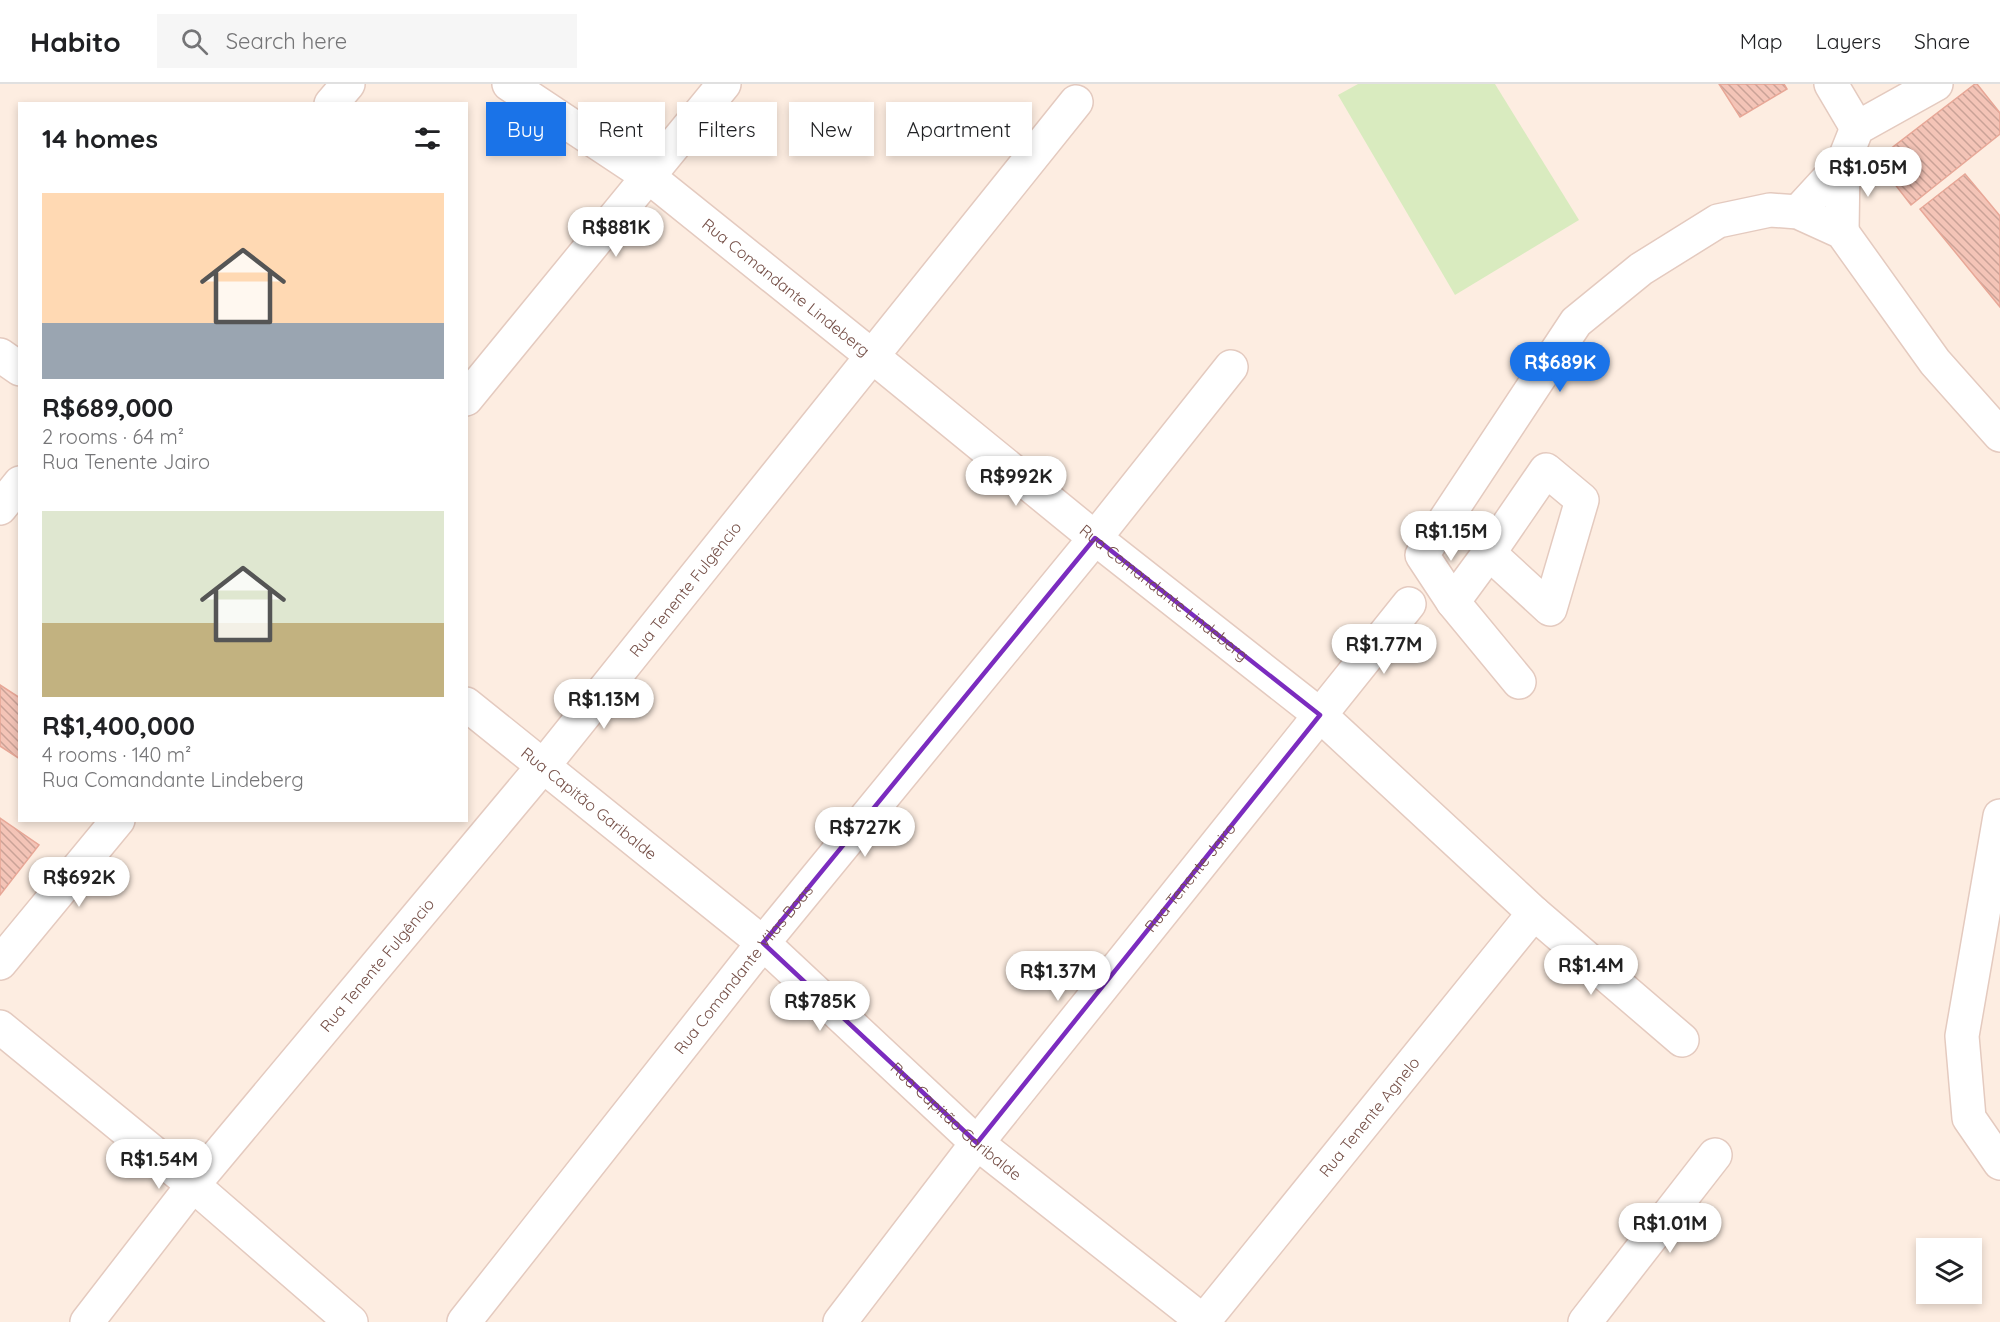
<!DOCTYPE html>
<meta charset="utf-8">
<style>
:root{--surface:#fff;--page:#f6f6f6;--text:#202124;--muted:#757577;--line:#e0e0e0;--accent:#1a73e8}
body{margin:0;font-family:Quicksand,sans-serif;background:var(--page);color:var(--text);height:100vh;display:flex;flex-direction:column;font-size:22px;white-space:nowrap}
*{box-sizing:border-box;margin:0}
p{font-size:20px;color:var(--muted)}
.icon{flex:none;width:33px;height:33px;fill:none;stroke:currentColor;stroke-width:2;stroke-linecap:round;stroke-linejoin:round}
.map{position:relative;flex:1;overflow:hidden}
.side{position:absolute;left:18px;top:18px;width:450px;height:720px;display:flex;flex-direction:column;background:var(--surface);border-radius:0px;box-shadow:0 3px 9px #0003}
.side>*{flex:none}
.hud{position:absolute;left:486px;top:18px;width:570px;height:54px;display:flex;gap:12px}
.controls{position:absolute;left:1916px;top:1154px;display:grid;gap:12px}
.controls a{display:grid;place-items:center;width:66px;height:66px;border-radius:0px;background:var(--surface);box-shadow:0 3px 9px #0003;font-size:30px}
.price{position:absolute;translate:-50% -51px;padding:0 14px;border-radius:21px;background:#fff;color:#222;font-size:20px;line-height:39px;filter:drop-shadow(0 2px 3px #0008)}
.price::after{content:'';position:absolute;left:50%;top:36px;width:18px;height:14px;margin-left:-9px;background:inherit;clip-path:polygon(0 0,100% 0,50% 100%)}
.price.active{background:var(--accent);color:#fff}
ul{padding:0;list-style:none}
li{display:grid;align-content:center;gap:12px;height:318px;padding:0 24px}
li span{display:grid;place-items:center;height:186px;border-radius:0px;color:#555}
li>.icon{margin-inline-start:auto}
span .icon{width:108px;height:108px;fill:#fffc;stroke-width:1}
li b{font-size:26px}
h2{display:flex;justify-content:space-between;align-items:center;height:72px;padding:0 24px;font-size:26px}
.tag{padding:0 21px;border-radius:0px;background:var(--surface);box-shadow:0 3px 9px #0003;font-size:21px;line-height:54px}
.tag.active{background:var(--accent);color:#fff}
header{display:flex;align-items:center;gap:36px;box-sizing:border-box;height:84px;padding:0 30px;background:var(--surface);border-bottom:2px solid var(--line)}
header strong{font-size:28px}
nav{display:flex;gap:33px;margin-inline-start:auto;font-size:21px}
.search{width:420px;height:54px;background:var(--page);display:flex;align-items:center;gap:15px;box-sizing:border-box;padding:0 21px;border-radius:0px;color:var(--muted);font-size:22px}
.map>svg:first-child{display:block}
.pitch{fill:#d9ebbf}
.building{fill:url(#building-back-hatch);stroke:#e7a797;stroke-width:1.5}
.lines{fill:none;stroke-linecap:round;stroke-linejoin:round}
.minor-casing{stroke:#e4cabf;stroke-width:36}
.minor{stroke:#fff;stroke-width:33}
.marked{fill:none;stroke:#7b2cbf;stroke-width:4.5;stroke-linejoin:round}
.labels{text-anchor:middle;stroke-width:4.5;stroke-linejoin:round;paint-order:stroke}
.street-label{font-size:16px;fill:#754f47;stroke:#fff2e8}
</style>
<header>
<strong>Habito</strong>
<div class="search"><svg class="icon" aria-label="search" viewBox="0 0 24 24"><circle cx="10" cy="10" r="6"/><path d="M15 15l6 6"/></svg>Search here</div>
<nav><a>Map</a><a>Layers</a><a>Share</a></nav>
</header>
<div class="map">
<svg width="2000" height="1238" viewBox="0 0 2000 1238">
<defs>
<pattern id="building-back-hatch" width="6" height="6" patternUnits="userSpaceOnUse" patternTransform="scale(1.5)"><rect width="6" height="6" fill="#f4c4b7"/><path d="M-1 5l2 2M0 0l6 6M5-1l2 2" fill="none" stroke="#caa297"/></pattern>
</defs>
<rect width="100%" height="100%" fill="#fdede1"/>
<!-- pitch -->
<path class="pitch" d="M 1358,0 L 1495,0 L 1579,136 L 1455,211 L 1338,11 Z"/>
<!-- building -->
<path class="building" d="M 1719,0 L 1784,0 L 1787,5 L 1740,33 Z
M 1975,0 L 1977,0 L 2000,29 L 2000,50 L 1911,121 L 1876,76 Z
M 1965,90 L 2000,132 L 2000,223 L 1920,125 Z
M 0,601 L 20,614 L 20,675 L 0,662 Z
M 0,734 L 39,761 L 0,811 Z"/>
<g class="lines">
<!-- minor casing -->
<g class="minor-casing">
<g id="minor">
<path id="s1" d="M 509,0 L 649,93 L 872,272 L 1095,454 L 1320,631 L 1534,829 L 1682,956"/>
<path d="M 1831,0 L 1857,44"/>
<path d="M 331,20 L 348,0"/>
<path d="M 1798,128 L 1843,79 L 1857,44 L 1936,0"/>
<path d="M 1842,148 L 1843,79"/>
<path d="M 0,271 L 20,285"/>
<path d="M 466,315 L 724,0"/>
<path d="M 1546,386 L 1582,416 L 1550,525 L 1489,469 Z"/>
<path d="M 0,424 L 20,399"/>
<path d="M 1453,518 L 1489,469"/>
<path d="M 1519,598 L 1453,518 L 1422,471 L 1576,238 L 1641,185 L 1718,137 L 1770,126 L 1798,128 L 1842,148 L 1935,278 L 2000,351"/>
<path id="s2" d="M 466,620 L 763,859 L 977,1059 L 1204,1238"/>
<path d="M 2000,732 L 1962,952 L 1969,1034 L 2000,1079"/>
<path d="M 0,879 L 118,736"/>
<path d="M 0,943 L 193,1101 L 351,1238"/>
<path id="s3" d="M 87,1238 L 193,1101 L 544,681 L 1076,18"/>
<path id="s4" d="M 464,1238 L 763,859 L 1095,454 L 1231,283"/>
<path id="s5" d="M 840,1238 L 977,1059 L 1409,520"/>
<path id="s6" d="M 1203,1238 L 1534,829"/>
<path d="M 1585,1238 L 1715,1071"/>
</g>
</g>
<!-- minor -->
<use href="#minor" class="minor"/>
</g>
<!-- marked area -->
<path class="marked" d="M 1095,454 L 1320,631 L 977,1059 L 763,859 Z"/>
<g class="labels">
<!-- street labels -->
<g class="street-label">
<text dy="6" stroke="none"><textPath href="#s1" startOffset="344">Rua Comandante Lindeberg</textPath></text>
<text dy="6" stroke="none"><textPath href="#s3" startOffset="946">Rua Tenente Fulgêncio</textPath></text>
<text dy="6" stroke="none"><textPath href="#s1" startOffset="830">Rua Comandante Lindeberg</textPath></text>
<text dy="6" stroke="none"><textPath href="#s2" startOffset="158">Rua Capitão Garibalde</textPath></text>
<text dy="6" stroke="none"><textPath href="#s5" startOffset="566">Rua Tenente Jairo</textPath></text>
<text dy="6" stroke="none"><textPath href="#s3" startOffset="460">Rua Tenente Fulgêncio</textPath></text>
<text dy="6" stroke="none"><textPath href="#s4" startOffset="450">Rua Comandante Vilas Boas</textPath></text>
<text dy="6" stroke="none"><textPath href="#s6" startOffset="264">Rua Tenente Agnelo</textPath></text>
<text dy="6" stroke="none"><textPath href="#s2" startOffset="644">Rua Capitão Garibalde</textPath></text>
</g>
</g>
</svg>
<div class="controls">
<a><svg class="icon" aria-label="layers" viewBox="0 0 24 24"><path d="M12 4l9 5-9 5-9-5zM3 14l9 5 9-5"/></svg></a>
</div>
<b class="price" style="left:1868px;top:114px">R$1.05M</b>
<b class="price" style="left:616px;top:174px">R$881K</b>
<b class="price active" style="left:1560px;top:309px">R$689K</b>
<b class="price" style="left:1016px;top:423px">R$992K</b>
<b class="price" style="left:1451px;top:478px">R$1.15M</b>
<b class="price" style="left:1384px;top:591px">R$1.77M</b>
<b class="price" style="left:604px;top:646px">R$1.13M</b>
<b class="price" style="left:865px;top:774px">R$727K</b>
<b class="price" style="left:79px;top:824px">R$692K</b>
<b class="price" style="left:1591px;top:912px">R$1.4M</b>
<b class="price" style="left:1058px;top:918px">R$1.37M</b>
<b class="price" style="left:820px;top:948px">R$785K</b>
<b class="price" style="left:159px;top:1106px">R$1.54M</b>
<b class="price" style="left:1670px;top:1170px">R$1.01M</b>
<div class="hud">
<a class="tag active">Buy</a>
<a class="tag">Rent</a>
<a class="tag">Filters</a>
<a class="tag">New</a>
<a class="tag">Apartment</a>
</div>
<section class="side">
<h2>14 homes<svg class="icon" aria-label="filters" viewBox="0 0 24 24"><path d="M4 7h16M4 17h16"/><circle cx="9" cy="7" r="2"/><circle cx="15" cy="17" r="2"/></svg></h2>
<ul>
<li><span style="background:linear-gradient(#ffd9b3 70%,#9aa5b1 0)"><svg class="icon" aria-label="home" viewBox="0 0 24 24"><path d="M3 11l9-7 9 7M6 9v11h12V9"/></svg></span><div><b>R$689,000</b><p>2 rooms · 64 m²</p><p>Rua Tenente Jairo</p></div></li>
<li><span style="background:linear-gradient(#dfe7d0 60%,#c2b280 0)"><svg class="icon" aria-label="home" viewBox="0 0 24 24"><path d="M3 11l9-7 9 7M6 9v11h12V9"/></svg></span><div><b>R$1,400,000</b><p>4 rooms · 140 m²</p><p>Rua Comandante Lindeberg</p></div></li>
</ul>
</section>
</div>
